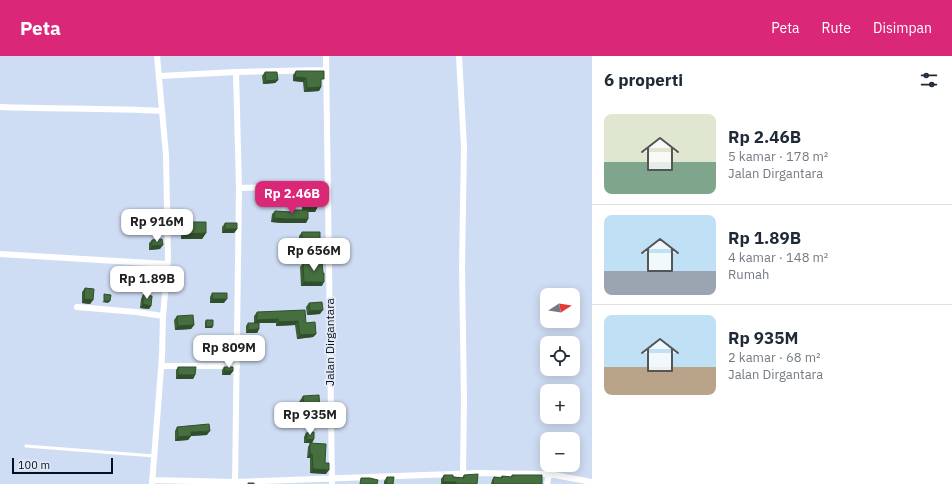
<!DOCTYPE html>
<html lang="id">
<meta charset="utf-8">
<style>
:root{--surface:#fff;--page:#f2f2f3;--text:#1f2937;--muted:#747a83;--line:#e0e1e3;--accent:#db2777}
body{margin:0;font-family:"IBM Plex Sans",sans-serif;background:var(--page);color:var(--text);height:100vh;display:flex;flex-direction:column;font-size:15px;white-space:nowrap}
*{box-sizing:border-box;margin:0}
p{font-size:13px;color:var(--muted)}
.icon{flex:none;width:22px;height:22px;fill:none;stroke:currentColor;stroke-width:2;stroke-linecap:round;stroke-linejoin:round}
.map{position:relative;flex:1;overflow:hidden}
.side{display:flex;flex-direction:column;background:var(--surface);width:360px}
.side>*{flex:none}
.needle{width:26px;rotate:78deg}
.tools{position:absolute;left:540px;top:232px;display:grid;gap:8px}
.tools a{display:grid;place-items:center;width:40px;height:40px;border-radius:8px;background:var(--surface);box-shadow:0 2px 10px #0003;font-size:20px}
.scale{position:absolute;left:12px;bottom:10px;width:101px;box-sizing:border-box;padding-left:4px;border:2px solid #050e22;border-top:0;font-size:11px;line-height:14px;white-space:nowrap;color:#050e22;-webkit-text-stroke:3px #e3eaf6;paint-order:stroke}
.price{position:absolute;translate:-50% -34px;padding:0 9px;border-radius:8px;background:#fff;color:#222;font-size:13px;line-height:26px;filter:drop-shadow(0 1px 2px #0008)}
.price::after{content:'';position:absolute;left:50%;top:24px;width:12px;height:9px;margin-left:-6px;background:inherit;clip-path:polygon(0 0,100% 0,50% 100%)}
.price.active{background:var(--accent);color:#fff}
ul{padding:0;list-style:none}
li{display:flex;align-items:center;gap:12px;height:100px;padding:0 12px}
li+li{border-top:1px solid var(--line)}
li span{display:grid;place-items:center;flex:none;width:112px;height:80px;border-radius:8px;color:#555}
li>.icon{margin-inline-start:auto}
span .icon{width:48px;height:48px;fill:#fffc;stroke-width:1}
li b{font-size:17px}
h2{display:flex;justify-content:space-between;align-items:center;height:48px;padding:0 12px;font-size:17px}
header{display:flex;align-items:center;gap:24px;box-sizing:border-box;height:56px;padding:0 20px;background:var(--accent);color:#fff}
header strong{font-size:19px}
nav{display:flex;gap:22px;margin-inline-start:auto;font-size:14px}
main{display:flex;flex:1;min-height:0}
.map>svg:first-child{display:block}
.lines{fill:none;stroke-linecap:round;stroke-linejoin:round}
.lane{stroke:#fff;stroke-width:3}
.street{stroke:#fff;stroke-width:6}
.wall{fill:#3b5f36}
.shaded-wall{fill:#304e2c}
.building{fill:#456f3f;stroke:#304e2c}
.labels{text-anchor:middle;stroke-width:4;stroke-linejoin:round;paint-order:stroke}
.street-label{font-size:12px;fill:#050e22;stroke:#e3eaf6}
</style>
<header>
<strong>Peta</strong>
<nav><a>Peta</a><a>Rute</a><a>Disimpan</a></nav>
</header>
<main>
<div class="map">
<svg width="592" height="428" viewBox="0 0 592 428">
<rect width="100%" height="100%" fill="#cfddf4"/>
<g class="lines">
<!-- lane -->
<path class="lane" d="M 26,390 L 154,400"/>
<!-- street -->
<path class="street" d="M 326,0 L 332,428
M 459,0 L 464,91 L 462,212 L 464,344 L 463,418
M 160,20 L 236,16 L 326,14
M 0,51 C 54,53 108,52 162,55
M 239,132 L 328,130
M 0,198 L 167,208
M 77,251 L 136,256 L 163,260
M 161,310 L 237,310
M 152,424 L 236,426 L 479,417 L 549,418 L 592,426
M 152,428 L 162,300 L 163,260 L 168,203 L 166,99 L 157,0
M 235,428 L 239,132 L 236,16
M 547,428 L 549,418"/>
</g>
<!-- wall -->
<path class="wall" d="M 296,15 L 321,27 L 321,31 L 319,35 L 304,36 L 303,26 L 293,25 L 293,19 Z
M 265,16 L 278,24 L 275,27 L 263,28 L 262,20 Z
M 304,145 L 317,152 L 315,156 L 308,156 L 308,163 L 306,167 L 283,167 L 271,166 L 272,158 L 275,155 L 290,156 L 291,154 L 302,154 L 302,149 Z
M 185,166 L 206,177 L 202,183 L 181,183 L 181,172 Z
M 225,167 L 237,173 L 234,177 L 222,177 L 222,171 Z
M 302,176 L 317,190 L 299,190 L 299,180 Z
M 152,184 L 160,193 L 149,194 L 149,187 Z
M 303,207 L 322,230 L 301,230 L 300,211 Z
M 85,232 L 93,244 L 90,248 L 82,247 L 82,236 Z
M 212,237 L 224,247 L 210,247 L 210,241 Z
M 143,239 L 151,250 L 149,253 L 140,252 L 141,243 Z
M 309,247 L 320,258 L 307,259 L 306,251 Z
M 257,256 L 306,267 L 316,278 L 313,281 L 297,283 L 295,269 L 276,270 L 276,267 L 259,267 L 259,273 L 257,277 L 246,277 L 246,270 L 248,267 L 254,267 L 254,260 Z
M 177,260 L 194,269 L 191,273 L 175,274 L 174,264 Z
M 206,264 L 213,270 L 212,272 L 205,272 L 205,266 Z
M 178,311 L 195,319 L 193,323 L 176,323 L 176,314 Z
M 224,311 L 233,315 L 230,319 L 222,319 L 222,314 Z
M 303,340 L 316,360 L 300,361 L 299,346 Z
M 177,371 L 207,379 L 191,380 L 188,384 L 175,385 L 175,375 Z
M 306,377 L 314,383 L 312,387 L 304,387 L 304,381 Z
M 310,387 L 325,407 L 326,418 L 310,417 L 310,402 L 307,402 L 308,391 Z
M 444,419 L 462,422 L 464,419 L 477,428 L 441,428 L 441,423 Z
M 512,419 L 542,428 L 491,428 L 492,424 L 494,421 L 500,422 L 502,420 L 511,421 Z
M 387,421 L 393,428 L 384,428 L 384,425 Z"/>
<!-- shaded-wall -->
<path class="shaded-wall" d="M 295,21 L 306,22 L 303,26 L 293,25 Z
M 278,24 L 275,27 L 263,28 L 266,25 Z
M 321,31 L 319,35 L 304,36 L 307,32 Z
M 304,152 L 317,152 L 315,156 L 302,156 Z
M 274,162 L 308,163 L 306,167 L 283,167 L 271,166 Z
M 225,173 L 237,173 L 234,177 L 222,177 Z
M 206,177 L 202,183 L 181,183 L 185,178 Z
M 302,186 L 320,186 L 317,190 L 299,190 Z
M 163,189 L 160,193 L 149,194 L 152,190 Z
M 304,226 L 324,226 L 322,230 L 301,230 Z
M 84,243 L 93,244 L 90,248 L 82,247 Z
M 213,243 L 227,243 L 224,247 L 210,247 Z
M 104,245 L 110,245 L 108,247 L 102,246 Z
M 143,248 L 151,250 L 149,253 L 140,252 Z
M 323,254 L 320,258 L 307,259 L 310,255 Z
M 278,263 L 276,267 L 254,267 L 257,264 Z
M 298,265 L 295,269 L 276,270 L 279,266 Z
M 194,269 L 191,273 L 175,274 L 178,270 Z
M 213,270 L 212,272 L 205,272 L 206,271 Z
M 259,273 L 257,277 L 246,277 L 248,274 Z
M 316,278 L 313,281 L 297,283 L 300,279 Z
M 225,315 L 233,315 L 230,319 L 222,319 Z
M 178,319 L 195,319 L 193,323 L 176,323 Z
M 320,354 L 316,360 L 300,361 L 304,355 Z
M 210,375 L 207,379 L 188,380 L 191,376 Z
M 191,380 L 188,384 L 175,385 L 178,381 Z
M 314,383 L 312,387 L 304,387 L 307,384 Z
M 310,398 L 312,398 L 310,402 L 307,402 Z
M 313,413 L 329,414 L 326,418 L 310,417 Z
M 443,426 L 456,426 L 455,428 L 442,428 Z"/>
<!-- building -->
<path class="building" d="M 296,15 L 324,15 L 324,23 L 321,23 L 321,31 L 307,32 L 306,22 L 295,21 Z
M 265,16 L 277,16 L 278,24 L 266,25 Z
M 304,145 L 317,145 L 317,152 L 304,152 Z
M 291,154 L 308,154 L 308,163 L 286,163 L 274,162 L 275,155 L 291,156 Z
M 185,166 L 206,166 L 206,177 L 185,178 Z
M 225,167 L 237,167 L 237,173 L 225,173 Z
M 302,176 L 320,176 L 320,186 L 302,186 Z
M 162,183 L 163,189 L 152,190 L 152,184 Z
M 322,205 L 323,217 L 324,217 L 324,226 L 304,226 L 303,207 Z
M 85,232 L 94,233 L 93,244 L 84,243 Z
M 212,237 L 227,237 L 227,243 L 213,243 Z
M 104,238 L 111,239 L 110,245 L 104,245 Z
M 143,239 L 152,240 L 151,250 L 143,248 Z
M 322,246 L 323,254 L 310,255 L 309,247 Z
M 305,254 L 306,267 L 315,266 L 316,278 L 300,279 L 298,265 L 279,266 L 278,263 L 257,264 L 257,256 Z
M 193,259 L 194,269 L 178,270 L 177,260 Z
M 206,264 L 213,264 L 213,270 L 206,271 Z
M 248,267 L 259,267 L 259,273 L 248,274 Z
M 178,311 L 196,311 L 195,319 L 178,319 Z
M 224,311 L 233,311 L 233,315 L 225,315 Z
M 319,339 L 320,354 L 304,355 L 303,340 Z
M 209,368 L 210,375 L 191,376 L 191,380 L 178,381 L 177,371 Z
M 314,376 L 314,383 L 307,384 L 306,377 Z
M 310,387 L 326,388 L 325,407 L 329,407 L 329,414 L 313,413 L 312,398 L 310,398 Z
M 478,418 L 477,428 L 456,428 L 456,426 L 443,426 L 444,419 L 453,419 L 453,421 L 464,422 L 464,419 Z
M 512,419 L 542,419 L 542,428 L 493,428 L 494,421 L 502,422 L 502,420 L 512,421 Z
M 387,421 L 394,421 L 393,428 L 386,428 Z
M 361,422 L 370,422 L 378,424 L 377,428 L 360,428 Z
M 248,427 L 254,427 L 254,428 L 248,428 Z"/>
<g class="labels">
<!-- street labels -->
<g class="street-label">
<text transform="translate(330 286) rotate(-90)" y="4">Jalan Dirgantara</text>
</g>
</g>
</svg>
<div class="tools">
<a><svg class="needle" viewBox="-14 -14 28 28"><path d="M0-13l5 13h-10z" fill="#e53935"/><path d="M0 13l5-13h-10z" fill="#747a83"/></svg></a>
<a><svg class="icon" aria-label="locate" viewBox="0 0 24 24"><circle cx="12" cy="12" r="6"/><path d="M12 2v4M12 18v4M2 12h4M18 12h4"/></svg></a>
<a>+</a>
<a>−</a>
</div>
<div class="scale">100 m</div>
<b class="price active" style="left:292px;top:159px">Rp 2.46B</b>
<b class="price" style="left:157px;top:187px">Rp 916M</b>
<b class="price" style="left:314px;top:216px">Rp 656M</b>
<b class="price" style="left:147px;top:244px">Rp 1.89B</b>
<b class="price" style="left:229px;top:313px">Rp 809M</b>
<b class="price" style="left:310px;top:380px">Rp 935M</b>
</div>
<section class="side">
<h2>6 properti<svg class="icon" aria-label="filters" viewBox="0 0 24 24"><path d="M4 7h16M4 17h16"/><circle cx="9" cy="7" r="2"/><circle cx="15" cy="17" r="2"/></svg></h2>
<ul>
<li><span style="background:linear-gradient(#dfe7d0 60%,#7fa58c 0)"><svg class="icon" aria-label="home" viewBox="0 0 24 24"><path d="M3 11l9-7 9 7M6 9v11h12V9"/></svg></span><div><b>Rp 2.46B</b><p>5 kamar · 178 m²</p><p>Jalan Dirgantara</p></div></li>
<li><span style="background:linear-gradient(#bfe0f5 70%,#9aa5b1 0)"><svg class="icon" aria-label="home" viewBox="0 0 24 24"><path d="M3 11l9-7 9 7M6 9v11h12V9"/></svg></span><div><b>Rp 1.89B</b><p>4 kamar · 148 m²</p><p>Rumah</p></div></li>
<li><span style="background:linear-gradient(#bfe0f5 65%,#b9a48a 0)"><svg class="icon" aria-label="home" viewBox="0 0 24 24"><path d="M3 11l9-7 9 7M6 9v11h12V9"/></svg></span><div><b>Rp 935M</b><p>2 kamar · 68 m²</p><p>Jalan Dirgantara</p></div></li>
</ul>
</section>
</main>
